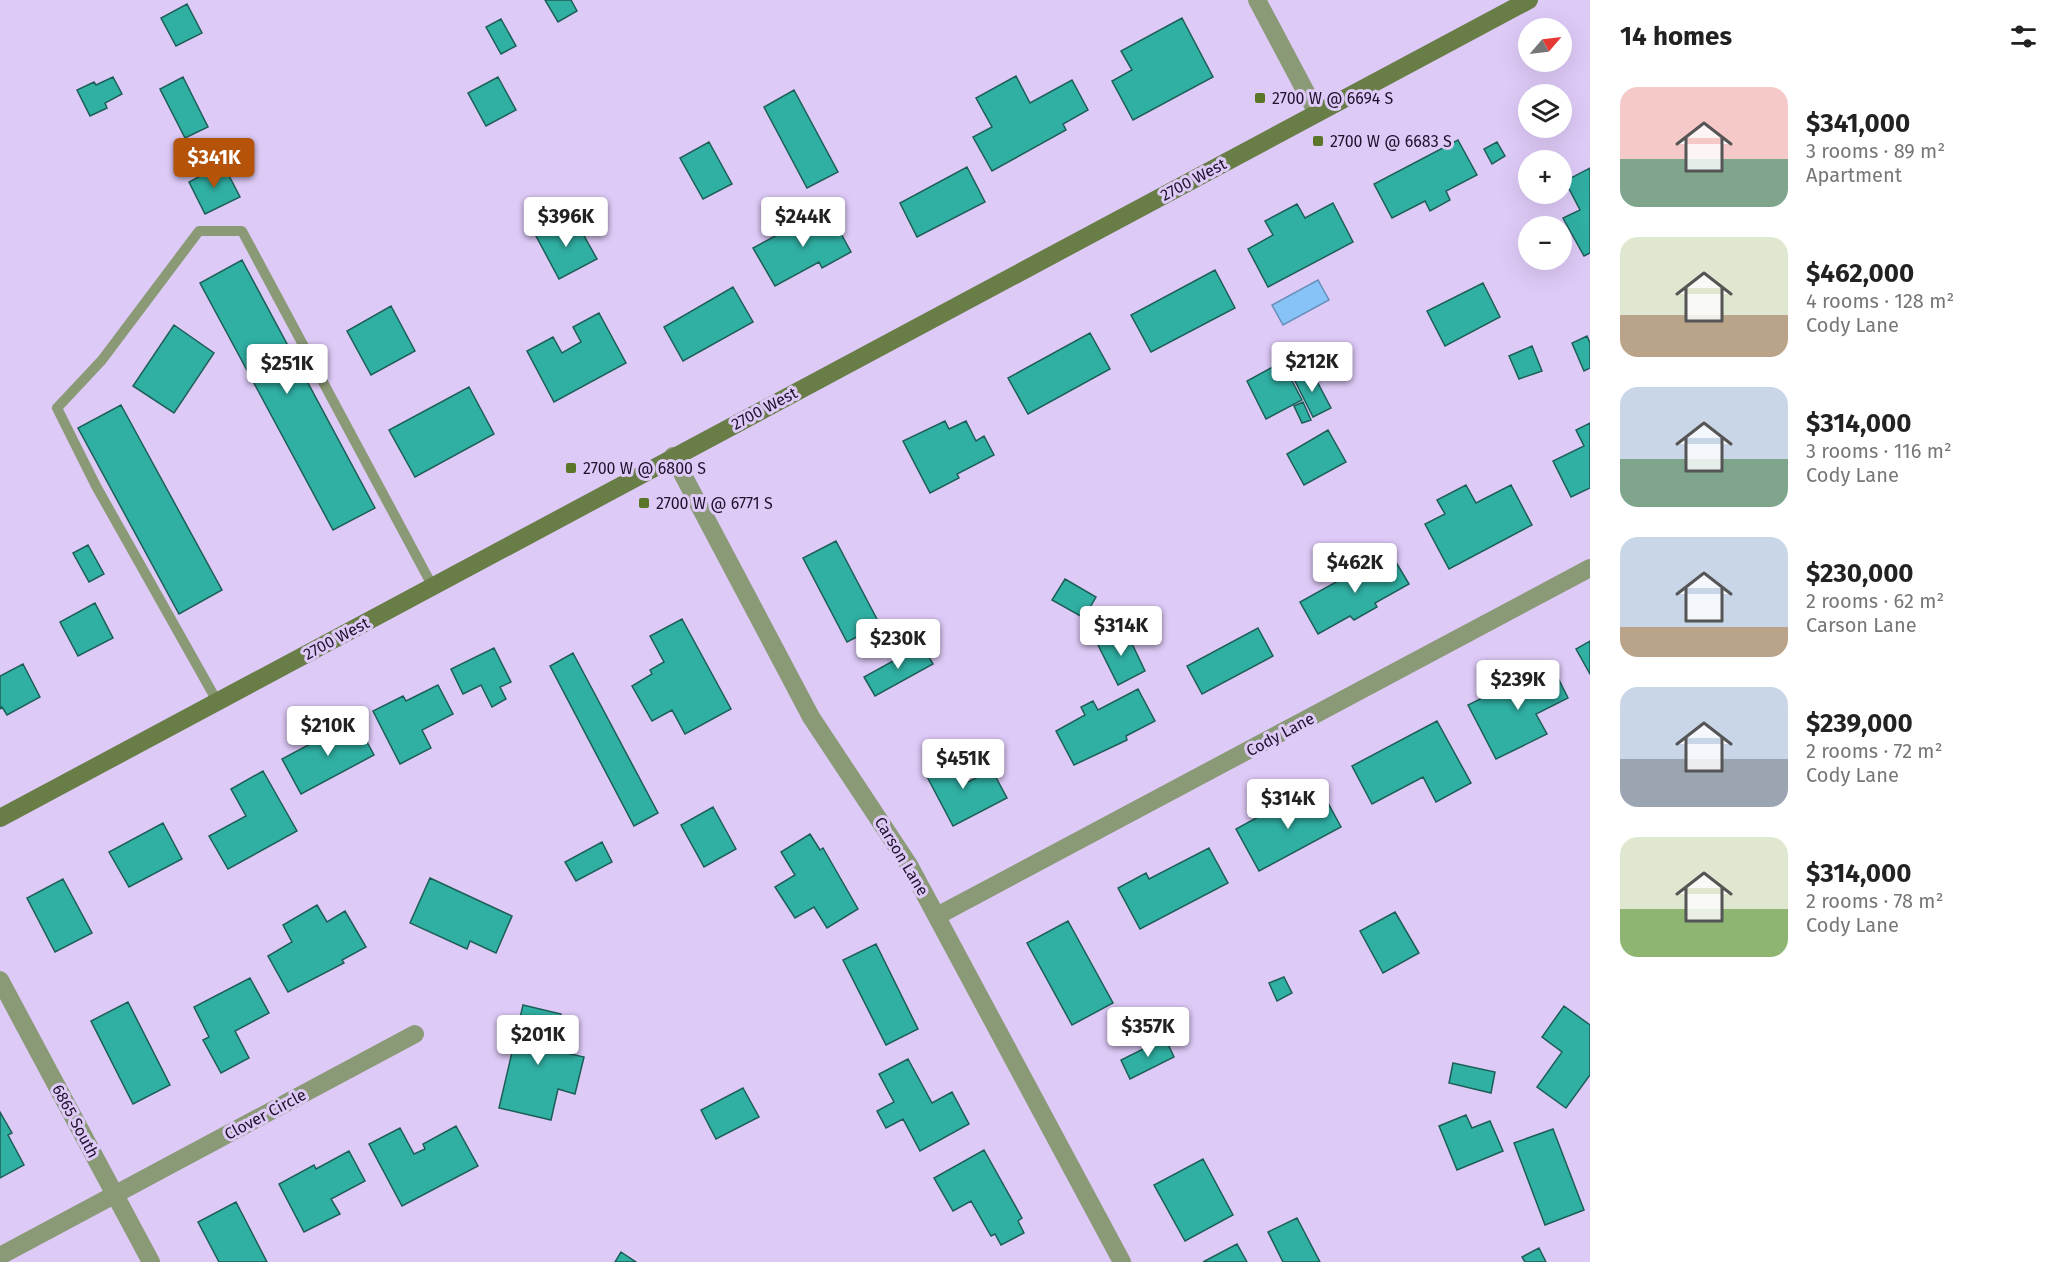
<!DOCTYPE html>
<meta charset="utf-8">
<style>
:root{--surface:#fff;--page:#f2f2f2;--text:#222;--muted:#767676;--accent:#b45309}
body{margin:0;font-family:"Fira Sans",sans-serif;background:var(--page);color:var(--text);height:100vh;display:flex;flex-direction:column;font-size:22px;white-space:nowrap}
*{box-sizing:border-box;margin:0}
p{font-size:20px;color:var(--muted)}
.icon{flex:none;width:33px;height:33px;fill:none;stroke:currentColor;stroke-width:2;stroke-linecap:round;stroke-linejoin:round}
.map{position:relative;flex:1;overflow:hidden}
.details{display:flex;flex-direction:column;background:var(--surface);width:480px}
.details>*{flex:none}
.needle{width:39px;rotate:62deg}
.fabs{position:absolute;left:1518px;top:18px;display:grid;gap:12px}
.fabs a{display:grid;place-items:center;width:54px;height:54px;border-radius:50%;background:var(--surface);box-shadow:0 6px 24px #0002;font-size:30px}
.price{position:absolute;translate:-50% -51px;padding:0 14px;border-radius:6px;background:#fff;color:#222;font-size:20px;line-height:39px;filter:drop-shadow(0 2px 3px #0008)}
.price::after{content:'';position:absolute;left:50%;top:36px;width:18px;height:14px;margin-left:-9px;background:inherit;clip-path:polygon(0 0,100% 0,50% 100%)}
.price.active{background:var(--accent);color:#fff}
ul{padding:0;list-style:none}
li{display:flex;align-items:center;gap:18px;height:150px;padding:0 30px}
li span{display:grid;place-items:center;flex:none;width:168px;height:120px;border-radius:18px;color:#555}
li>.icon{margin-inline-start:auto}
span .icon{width:72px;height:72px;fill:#fffc;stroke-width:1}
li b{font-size:26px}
h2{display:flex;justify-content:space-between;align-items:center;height:72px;padding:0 30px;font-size:26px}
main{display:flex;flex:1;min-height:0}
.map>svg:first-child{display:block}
.water{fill:#87c3f7;stroke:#688eba;stroke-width:1.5}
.building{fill:#30afa3;stroke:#1e5e58;stroke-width:1.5}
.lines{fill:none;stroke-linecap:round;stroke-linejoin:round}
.lane{stroke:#8b9a76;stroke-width:10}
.street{stroke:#8b9a76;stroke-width:18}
.secondary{stroke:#697d47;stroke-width:18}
.poi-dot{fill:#5c7629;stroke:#decaf7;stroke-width:2}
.labels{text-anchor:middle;stroke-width:6;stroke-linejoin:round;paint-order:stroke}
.poi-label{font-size:16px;fill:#20122d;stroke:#decaf7;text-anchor:start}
.street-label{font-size:16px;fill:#20122d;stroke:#decaf7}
</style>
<main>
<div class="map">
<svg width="1590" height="1262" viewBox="0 0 1590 1262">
<rect width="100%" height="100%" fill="#decaf7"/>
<!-- water -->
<path class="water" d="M 1318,280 L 1329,300 L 1283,325 L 1272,305 Z"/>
<!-- building -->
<path class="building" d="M 545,0 L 571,0 L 577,11 L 558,22 Z
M 187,4 L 202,33 L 176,46 L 161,18 Z
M 1182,18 L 1213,77 L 1133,120 L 1112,81 L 1132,70 L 1121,51 Z
M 501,19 L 516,46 L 501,54 L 486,27 Z
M 1016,76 L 1030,103 L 1072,80 L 1088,110 L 1063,124 L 1066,130 L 992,171 L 973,137 L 992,127 L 976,98 Z
M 113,77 L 122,94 L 105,103 L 107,108 L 90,116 L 77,90 L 94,82 L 96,85 Z
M 183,77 L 208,127 L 185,138 L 160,89 Z
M 498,77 L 516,110 L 486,126 L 468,93 Z
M 794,90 L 838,172 L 807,188 L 764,107 Z
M 1458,140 L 1477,175 L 1446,191 L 1450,200 L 1430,211 L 1425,201 L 1392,218 L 1374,184 Z
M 709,142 L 732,184 L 703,199 L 680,158 Z
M 1497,142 L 1505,156 L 1492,164 L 1484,149 Z
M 223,164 L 240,197 L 205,214 L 189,182 Z
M 967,167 L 985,202 L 917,237 L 900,203 Z
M 1590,168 L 1590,253 L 1584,256 L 1563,218 L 1580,210 L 1565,181 Z
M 1333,203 L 1353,242 L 1268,287 L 1248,249 L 1273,235 L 1265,221 L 1297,204 L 1305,218 Z
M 827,208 L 851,252 L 822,268 L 819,262 L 775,286 L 753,248 Z
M 573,216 L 597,259 L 559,279 L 536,236 Z
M 242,260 L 375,508 L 333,530 L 200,283 Z
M 1215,270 L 1235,308 L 1151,352 L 1131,315 Z
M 1483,283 L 1500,317 L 1445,346 L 1427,311 Z
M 733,287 L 753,322 L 683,361 L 664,327 Z
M 391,306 L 415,351 L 371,375 L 347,331 Z
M 599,313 L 626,363 L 554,402 L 527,351 L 553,337 L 562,353 L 581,342 L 573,327 Z
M 174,325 L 214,353 L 174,413 L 133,386 Z
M 1090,333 L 1110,369 L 1028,414 L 1008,378 Z
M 1587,336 L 1590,343 L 1590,368 L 1584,371 L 1572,343 Z
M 1532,346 L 1542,371 L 1519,379 L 1509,356 Z
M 1282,362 L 1302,400 L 1266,419 L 1247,381 Z
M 1310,368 L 1331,408 L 1313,417 L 1293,377 Z
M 469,387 L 494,434 L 415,477 L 389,430 Z
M 1303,402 L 1311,420 L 1302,423 L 1294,406 Z
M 121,405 L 222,590 L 179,614 L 78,428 Z
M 945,421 L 949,429 L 966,421 L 976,441 L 984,436 L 994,455 L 957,474 L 959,478 L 930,493 L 903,441 Z
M 1590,423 L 1590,488 L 1571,497 L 1553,461 L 1584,446 L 1576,430 Z
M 1328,430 L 1346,462 L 1304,485 L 1287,454 Z
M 1466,485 L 1476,503 L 1511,485 L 1532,525 L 1449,569 L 1425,524 L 1445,514 L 1437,500 Z
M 836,541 L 880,625 L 847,642 L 803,558 Z
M 88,545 L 104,574 L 89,582 L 73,553 Z
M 1390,552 L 1409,584 L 1375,603 L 1377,607 L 1354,620 L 1350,616 L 1318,634 L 1300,602 Z
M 1065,579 L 1096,597 L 1084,618 L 1052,600 Z
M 95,603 L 113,638 L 78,656 L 60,622 Z
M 682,619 L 731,709 L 685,734 L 672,710 L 652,721 L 632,686 L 652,674 L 650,670 L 664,662 L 650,636 Z
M 1258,628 L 1273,656 L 1202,694 L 1187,666 Z
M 1125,629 L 1145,671 L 1118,685 L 1097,643 Z
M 1590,641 L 1590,674 L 1576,649 Z
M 922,645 L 933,664 L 875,696 L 864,677 Z
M 494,648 L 511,682 L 500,687 L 506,699 L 492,707 L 481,685 L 463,694 L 451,669 Z
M 573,653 L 658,813 L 634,826 L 550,666 Z
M 23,664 L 40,697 L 7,715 L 2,707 L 0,709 L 0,676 Z
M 1551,664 L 1568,698 L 1536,714 L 1547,734 L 1496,759 L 1468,705 Z
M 438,685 L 453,714 L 422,730 L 431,748 L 400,764 L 373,711 L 403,696 L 406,701 Z
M 1138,689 L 1155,721 L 1126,736 L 1127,740 L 1074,765 L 1056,731 L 1085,715 L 1081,707 L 1093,701 L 1098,710 Z
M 355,720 L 374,755 L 301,794 L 282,759 Z
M 1437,721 L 1471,783 L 1436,802 L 1423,777 L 1372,804 L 1352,766 Z
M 953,753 L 968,782 L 992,770 L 1007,798 L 953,826 L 923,769 Z
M 263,771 L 297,831 L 228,869 L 209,836 L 246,816 L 231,789 Z
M 1321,790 L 1341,827 L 1259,871 L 1236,829 L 1271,810 L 1275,816 Z
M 713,807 L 736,849 L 704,867 L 681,825 Z
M 163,823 L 182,859 L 129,887 L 109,852 Z
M 810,834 L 820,850 L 823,848 L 858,909 L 827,928 L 814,907 L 795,918 L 775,887 L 795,875 L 781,852 Z
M 602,842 L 612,862 L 576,881 L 565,862 Z
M 1209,848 L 1228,883 L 1140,929 L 1118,888 L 1146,873 L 1149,879 Z
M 430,878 L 512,916 L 496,953 L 470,941 L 467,949 L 410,923 Z
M 63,879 L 92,933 L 55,952 L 27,898 Z
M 317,905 L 327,922 L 345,911 L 366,947 L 342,960 L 344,963 L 288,992 L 268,956 L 292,942 L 283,925 Z
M 1395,912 L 1419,953 L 1383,973 L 1360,931 Z
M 1068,921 L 1113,1003 L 1072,1025 L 1027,943 Z
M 876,944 L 918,1029 L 886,1045 L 843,960 Z
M 1284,977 L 1292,993 L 1277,1001 L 1269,983 Z
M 250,978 L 269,1013 L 235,1031 L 249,1058 L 221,1073 L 203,1040 L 209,1037 L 194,1007 Z
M 128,1002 L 170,1085 L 133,1104 L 91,1021 Z
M 523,1005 L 561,1014 L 553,1050 L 584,1057 L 575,1094 L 558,1089 L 551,1120 L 499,1108 Z
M 1564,1006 L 1590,1025 L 1590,1075 L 1566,1108 L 1537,1087 L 1562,1052 L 1542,1037 Z
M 1165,1038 L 1174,1057 L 1130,1079 L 1121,1060 Z
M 908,1059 L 932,1103 L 952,1092 L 969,1124 L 920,1151 L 903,1119 L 886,1128 L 877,1111 L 894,1102 L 879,1074 Z
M 1453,1063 L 1495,1072 L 1491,1093 L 1449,1083 Z
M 743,1088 L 759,1117 L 716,1139 L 701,1110 Z
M 0,1112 L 12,1133 L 8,1135 L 24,1165 L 0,1178 Z
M 1466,1115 L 1472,1128 L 1490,1121 L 1503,1151 L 1457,1170 L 1439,1126 Z
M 456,1126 L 478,1166 L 402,1206 L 369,1144 L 400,1128 L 414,1154 L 425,1149 L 423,1144 Z
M 1553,1129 L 1584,1210 L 1545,1225 L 1514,1143 Z
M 984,1150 L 1022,1218 L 1018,1221 L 1024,1233 L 1001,1245 L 995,1234 L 991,1236 L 971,1201 L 953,1211 L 934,1178 Z
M 349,1151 L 365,1181 L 331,1199 L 340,1214 L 304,1232 L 279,1184 L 314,1165 L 316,1169 Z
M 1203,1159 L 1233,1215 L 1185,1241 L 1154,1185 Z
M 236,1202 L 267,1262 L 219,1262 L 198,1222 Z
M 1297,1218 L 1320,1262 L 1283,1262 L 1268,1232 Z
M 1237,1244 L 1247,1262 L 1203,1262 Z
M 1539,1248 L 1546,1262 L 1525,1262 L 1522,1257 Z
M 621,1252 L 636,1262 L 615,1262 Z"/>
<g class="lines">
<!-- lane -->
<path class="lane" d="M 217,701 L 96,486 L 57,408 L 102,360 L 199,231 L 242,231 L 433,587"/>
<!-- street -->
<path class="street" d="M 1257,0 L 1317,113
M 673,456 L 811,717 L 909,865 L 1122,1262
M 937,916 L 1590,568
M 0,980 L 151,1262
M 0,1256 L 415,1034"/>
<!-- secondary -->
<path class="secondary" d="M 0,818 L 1529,0"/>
</g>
<!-- markers -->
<g class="poi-dot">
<rect x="1254" y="92" width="12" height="12" rx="3"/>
<rect x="1312" y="135" width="12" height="12" rx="3"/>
<rect x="565" y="462" width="12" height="12" rx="3"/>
<rect x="638" y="497" width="12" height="12" rx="3"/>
</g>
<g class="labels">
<!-- poi labels -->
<g class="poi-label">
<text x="1272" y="104">2700 W @ 6694 S</text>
<text x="1330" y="147">2700 W @ 6683 S</text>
<text x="583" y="474">2700 W @ 6800 S</text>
<text x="656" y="509">2700 W @ 6771 S</text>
</g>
<!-- street labels -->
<g class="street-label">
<text transform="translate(1193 179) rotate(-28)" y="6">2700 West</text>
<text transform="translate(764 408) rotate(-28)" y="6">2700 West</text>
<text transform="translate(336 638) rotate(-28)" y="6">2700 West</text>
<text transform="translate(1280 734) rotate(-28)" y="6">Cody Lane</text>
<text transform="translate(902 856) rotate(59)" y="6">Carson Lane</text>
<text transform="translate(265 1114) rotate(-28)" y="6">Clover Circle</text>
<text transform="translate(76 1121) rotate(62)" y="6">6865 South</text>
</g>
</g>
</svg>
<div class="fabs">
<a><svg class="needle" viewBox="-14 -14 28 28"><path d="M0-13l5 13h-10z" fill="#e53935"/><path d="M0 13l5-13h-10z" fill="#767676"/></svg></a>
<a><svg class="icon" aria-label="layers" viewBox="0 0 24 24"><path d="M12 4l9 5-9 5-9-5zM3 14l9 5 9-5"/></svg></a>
<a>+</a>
<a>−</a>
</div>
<b class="price active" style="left:214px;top:189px">$341K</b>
<b class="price" style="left:566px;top:248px">$396K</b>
<b class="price" style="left:803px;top:248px">$244K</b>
<b class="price" style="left:1312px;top:393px">$212K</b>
<b class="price" style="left:287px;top:395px">$251K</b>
<b class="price" style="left:1355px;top:594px">$462K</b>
<b class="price" style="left:1121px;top:657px">$314K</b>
<b class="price" style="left:898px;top:670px">$230K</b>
<b class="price" style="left:1518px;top:711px">$239K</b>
<b class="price" style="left:328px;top:757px">$210K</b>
<b class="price" style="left:963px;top:790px">$451K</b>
<b class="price" style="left:1288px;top:830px">$314K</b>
<b class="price" style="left:1148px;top:1058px">$357K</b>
<b class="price" style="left:538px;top:1066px">$201K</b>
</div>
<section class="details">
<h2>14 homes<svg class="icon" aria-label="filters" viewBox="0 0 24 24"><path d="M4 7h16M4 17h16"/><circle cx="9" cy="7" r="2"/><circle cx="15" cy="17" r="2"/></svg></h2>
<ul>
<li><span style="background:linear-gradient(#f6c9c9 60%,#7fa58c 0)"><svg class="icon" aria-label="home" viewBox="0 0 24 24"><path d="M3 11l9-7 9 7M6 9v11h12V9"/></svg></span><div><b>$341,000</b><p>3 rooms · 89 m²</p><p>Apartment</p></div></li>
<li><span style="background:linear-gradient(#dfe7d0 65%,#b9a48a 0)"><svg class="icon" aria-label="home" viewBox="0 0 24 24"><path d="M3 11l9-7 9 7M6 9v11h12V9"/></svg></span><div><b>$462,000</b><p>4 rooms · 128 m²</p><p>Cody Lane</p></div></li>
<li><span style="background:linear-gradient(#c9d6e8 60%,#7fa58c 0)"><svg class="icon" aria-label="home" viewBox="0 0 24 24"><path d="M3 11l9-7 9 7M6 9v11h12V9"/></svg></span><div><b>$314,000</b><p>3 rooms · 116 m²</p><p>Cody Lane</p></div></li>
<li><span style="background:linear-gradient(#c9d6e8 75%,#b9a48a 0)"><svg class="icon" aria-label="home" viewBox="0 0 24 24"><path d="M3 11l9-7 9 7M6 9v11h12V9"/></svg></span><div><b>$230,000</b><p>2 rooms · 62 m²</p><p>Carson Lane</p></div></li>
<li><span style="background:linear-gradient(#c9d6e8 60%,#9aa5b1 0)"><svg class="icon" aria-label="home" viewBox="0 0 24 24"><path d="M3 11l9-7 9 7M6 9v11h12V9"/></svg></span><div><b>$239,000</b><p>2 rooms · 72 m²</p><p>Cody Lane</p></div></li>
<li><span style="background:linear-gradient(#dfe7d0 60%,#8fb573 0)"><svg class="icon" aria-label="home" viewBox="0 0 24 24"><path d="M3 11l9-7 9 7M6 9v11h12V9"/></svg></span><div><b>$314,000</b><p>2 rooms · 78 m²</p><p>Cody Lane</p></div></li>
</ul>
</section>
</main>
